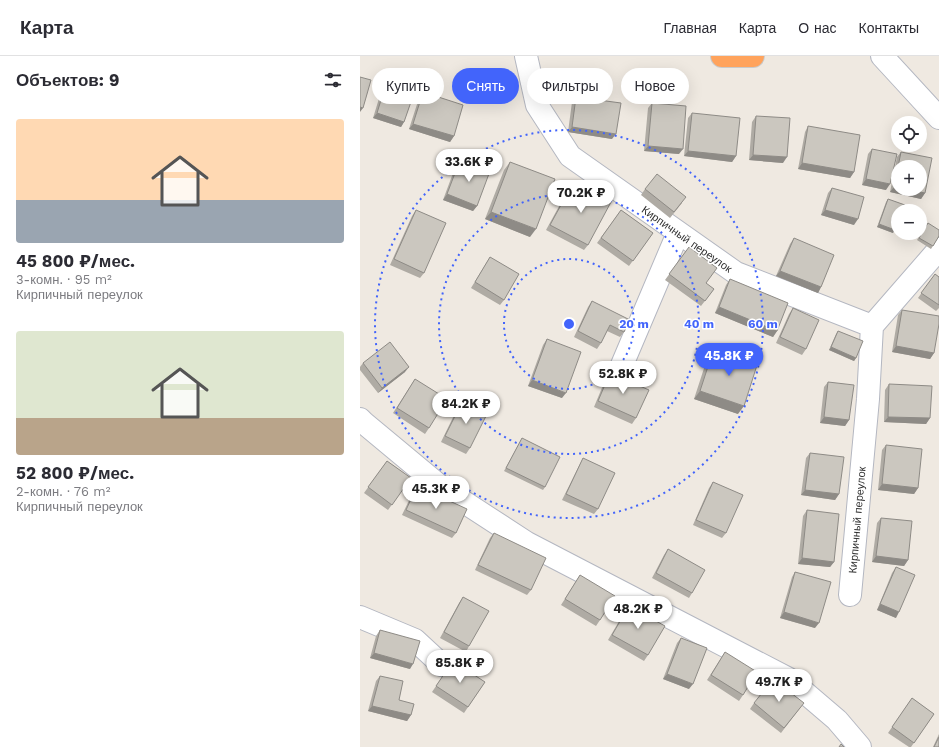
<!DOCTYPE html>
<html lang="ru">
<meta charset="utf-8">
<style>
:root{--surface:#fff;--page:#f2f2f3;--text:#2b2b33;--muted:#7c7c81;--line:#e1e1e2;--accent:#4264fb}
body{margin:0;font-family:"Work Sans",sans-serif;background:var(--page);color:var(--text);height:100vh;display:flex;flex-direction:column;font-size:15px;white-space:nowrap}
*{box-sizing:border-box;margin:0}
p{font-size:13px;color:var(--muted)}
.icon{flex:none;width:22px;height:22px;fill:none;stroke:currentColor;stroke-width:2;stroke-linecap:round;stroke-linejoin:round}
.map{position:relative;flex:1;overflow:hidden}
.panel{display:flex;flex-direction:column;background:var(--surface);width:360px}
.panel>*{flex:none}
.banner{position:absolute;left:12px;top:12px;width:380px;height:36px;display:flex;gap:8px}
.tools{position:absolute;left:531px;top:60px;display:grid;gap:8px}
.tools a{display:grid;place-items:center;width:36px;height:36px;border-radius:50%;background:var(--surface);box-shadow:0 4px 16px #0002;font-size:20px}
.price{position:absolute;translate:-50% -34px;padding:0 9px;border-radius:14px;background:#fff;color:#222;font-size:13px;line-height:26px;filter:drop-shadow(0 1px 2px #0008)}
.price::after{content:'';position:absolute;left:50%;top:24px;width:12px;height:9px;margin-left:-6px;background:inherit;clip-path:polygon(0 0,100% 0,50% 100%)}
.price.current{background:var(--accent);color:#fff}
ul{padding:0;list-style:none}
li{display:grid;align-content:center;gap:8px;height:212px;padding:0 16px}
li span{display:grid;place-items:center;height:124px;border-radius:4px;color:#555}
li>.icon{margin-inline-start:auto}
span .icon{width:72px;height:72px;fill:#fffc;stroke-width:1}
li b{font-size:17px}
h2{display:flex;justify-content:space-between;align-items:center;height:48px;padding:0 16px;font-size:17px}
.tag{padding:0 14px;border-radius:18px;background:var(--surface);box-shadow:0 4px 16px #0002;font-size:14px;line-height:36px}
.tag.current{background:var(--accent);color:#fff}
header{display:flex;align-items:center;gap:24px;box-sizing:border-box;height:56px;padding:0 20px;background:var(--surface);border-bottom:1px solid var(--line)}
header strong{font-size:19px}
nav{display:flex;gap:22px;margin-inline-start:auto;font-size:14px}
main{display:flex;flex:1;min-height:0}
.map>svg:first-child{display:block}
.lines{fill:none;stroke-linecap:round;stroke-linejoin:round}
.minor-casing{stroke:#b4b7c1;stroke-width:24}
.highway-casing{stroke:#c9c9c9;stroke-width:24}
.minor{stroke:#fff;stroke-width:22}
.highway{stroke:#ffa35c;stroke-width:22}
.wall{fill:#afaba4}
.shaded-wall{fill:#8e8b86}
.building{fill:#cbc7bf;stroke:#8e8b86}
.ring{fill:none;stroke:#4264fb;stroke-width:2;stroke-dasharray:2 4}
.labels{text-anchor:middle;stroke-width:3;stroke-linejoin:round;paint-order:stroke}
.street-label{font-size:11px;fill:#2e2e2e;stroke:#fff}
.centre{fill:#4264fb;stroke:#fff;stroke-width:2}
.ring-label{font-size:12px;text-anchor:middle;font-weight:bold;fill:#4264fb;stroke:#fff;stroke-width:3;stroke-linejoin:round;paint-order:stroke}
</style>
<header>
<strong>Карта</strong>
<nav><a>Главная</a><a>Карта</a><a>О нас</a><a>Контакты</a></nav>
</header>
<main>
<section class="panel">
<h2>Объектов: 9<svg class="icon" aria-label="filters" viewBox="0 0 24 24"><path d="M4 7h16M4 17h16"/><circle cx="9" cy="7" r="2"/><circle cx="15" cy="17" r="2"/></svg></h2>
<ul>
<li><span style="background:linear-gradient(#ffd9b3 65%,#9aa5b1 0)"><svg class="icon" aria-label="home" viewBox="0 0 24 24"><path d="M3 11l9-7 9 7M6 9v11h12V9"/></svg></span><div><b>45 800 ₽/мес.</b><p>3-комн. · 95 m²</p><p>Кирпичный переулок</p></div></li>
<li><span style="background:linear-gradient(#dfe7d0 70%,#b9a48a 0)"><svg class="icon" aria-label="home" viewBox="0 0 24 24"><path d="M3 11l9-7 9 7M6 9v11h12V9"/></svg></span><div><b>52 800 ₽/мес.</b><p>2-комн. · 76 m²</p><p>Кирпичный переулок</p></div></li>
</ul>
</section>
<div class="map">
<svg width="579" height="691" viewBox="0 0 579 691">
<rect width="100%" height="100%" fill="#efe9e1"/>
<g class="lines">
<!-- minor casing -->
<g class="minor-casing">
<path id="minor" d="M 166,0 L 177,49 L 210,100 L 376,217 L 512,270
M 522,0 L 579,62
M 259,316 L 318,177
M 0,363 L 4,367 L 81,431 L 167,487 L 429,623 L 477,664 L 500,691
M 490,539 L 508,343 L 512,270 L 579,193
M 0,561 L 55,584 L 82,609"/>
</g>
<!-- highway casing -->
<g class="highway-casing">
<path id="highway" d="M 362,0 L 393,0"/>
</g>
<!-- minor -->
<use href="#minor" class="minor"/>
<!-- highway -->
<use href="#highway" class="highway"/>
</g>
<!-- wall -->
<path class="wall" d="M 25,31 L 44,66 L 41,71 L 13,62 L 21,36 Z
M 63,36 L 94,80 L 90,86 L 49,73 L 59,42 Z
M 216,41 L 252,83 L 208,76 L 212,46 Z
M 292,47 L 319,98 L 284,95 L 288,52 Z
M 332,57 L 376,100 L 372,106 L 324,100 L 328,62 Z
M 396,60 L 423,107 L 389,104 L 392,66 Z
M 448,70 L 494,116 L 490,122 L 438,113 L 445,76 Z
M 512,93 L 526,134 L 502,129 L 508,98 Z
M 541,96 L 565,137 L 561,143 L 530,136 L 537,101 Z
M 100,104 L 117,150 L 113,155 L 83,144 L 96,109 Z
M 150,106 L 170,181 L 125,163 L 144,114 Z
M 213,127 L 228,189 L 224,194 L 186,174 L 209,132 Z
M 472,132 L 494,169 L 461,159 L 468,137 Z
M 285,133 L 322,147 L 310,162 L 281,139 Z
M 528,143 L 533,177 L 517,171 L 526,146 Z
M 56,154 L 64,217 L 60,222 L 30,209 L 52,160 Z
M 261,154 L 293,177 L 269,210 L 237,187 Z
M 568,167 L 579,180 L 571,193 L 557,184 Z
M 434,182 L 461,231 L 458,237 L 416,220 L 430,188 Z
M 329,191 L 346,228 L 354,233 L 341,250 L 305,224 Z
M 130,201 L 144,244 L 140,249 L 111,232 Z
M 575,218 L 579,221 L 579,252 L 576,255 L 558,242 Z
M 370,223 L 417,275 L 413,281 L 355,257 L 366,229 Z
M 232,245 L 264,276 L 260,281 L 247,275 L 241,287 L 237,293 L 214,281 L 228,251 Z
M 433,252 L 446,293 L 442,299 L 416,287 L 429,258 Z
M 542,254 L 574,297 L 570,303 L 532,296 L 538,259 Z
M 478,275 L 496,302 L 494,305 L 469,294 L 476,278 Z
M 187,283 L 202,342 L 168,330 L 183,289 Z
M 354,292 L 378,358 L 334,343 L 348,300 Z
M 3,307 L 45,316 L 18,337 L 0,314 L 0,311 Z
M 250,317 L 276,362 L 272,368 L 234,351 L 246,322 Z
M 55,323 L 69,372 L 65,378 L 33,357 Z
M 468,326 L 489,364 L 485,370 L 460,367 L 464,331 Z
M 529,328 L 570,362 L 566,368 L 524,366 L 525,334 Z
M 102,346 L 110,392 L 106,398 L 81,386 L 98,351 Z
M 162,382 L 185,431 L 183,434 L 144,415 Z
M 526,389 L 558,432 L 554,438 L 518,434 L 522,394 Z
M 450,397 L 479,438 L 475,444 L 441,439 L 446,402 Z
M 223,402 L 238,453 L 234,458 L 202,444 Z
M 27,405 L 51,422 L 28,454 L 4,437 Z
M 353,426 L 366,477 L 362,482 L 333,469 L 349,432 Z
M 57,430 L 96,477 L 92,482 L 42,459 L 53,436 Z
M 447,454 L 474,506 L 470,511 L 438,508 L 443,460 Z
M 521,462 L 548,504 L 544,510 L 512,506 L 517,467 Z
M 134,477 L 171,534 L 167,539 L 115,514 L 130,482 Z
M 308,493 L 332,537 L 329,542 L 292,522 L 304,499 Z
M 536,511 L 536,562 L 517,554 L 532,517 Z
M 435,516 L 455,572 L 420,562 L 432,521 Z
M 220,519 L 240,564 L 236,570 L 201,549 Z
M 103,541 L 109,590 L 106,596 L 80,582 L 99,547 Z
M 269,550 L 288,599 L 284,605 L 248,584 L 265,555 Z
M 20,574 L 50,613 L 10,602 L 16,580 Z
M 321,582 L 329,633 L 303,623 L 317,587 Z
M 365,596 L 383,639 L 379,645 L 347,624 Z
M 93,605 L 125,626 L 104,657 L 72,636 Z
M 20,620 L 51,659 L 47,665 L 8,655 L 16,625 Z
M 552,642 L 574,658 L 551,691 L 549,691 L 528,677 Z
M 394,647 L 440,652 L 421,677 L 390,653 Z
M 579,678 L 579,691 L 573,691 Z"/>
<!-- shaded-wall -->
<path class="shaded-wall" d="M 0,51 L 3,52 L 0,56 Z
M 17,57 L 44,66 L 41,71 L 13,62 Z
M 53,68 L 94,80 L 90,86 L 49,73 Z
M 212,71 L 256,78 L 252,83 L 208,76 Z
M 288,90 L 323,93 L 319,98 L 284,95 Z
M 328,95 L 376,100 L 372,106 L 324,100 Z
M 393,99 L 427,101 L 423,107 L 389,104 Z
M 442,107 L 494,116 L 490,122 L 438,113 Z
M 506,123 L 530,128 L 526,134 L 502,129 Z
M 534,131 L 538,132 L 538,133 L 545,133 L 565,137 L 561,143 L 530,136 Z
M 87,138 L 117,150 L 113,155 L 83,144 Z
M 465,154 L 498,163 L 494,169 L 461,159 Z
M 131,156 L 176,173 L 170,181 L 125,163 Z
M 519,168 L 535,174 L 533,177 L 517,171 Z
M 420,215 L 461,231 L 458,237 L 416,220 Z
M 359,251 L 417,275 L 413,281 L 355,257 Z
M 536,290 L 574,297 L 570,303 L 532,296 Z
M 471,291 L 496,302 L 494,305 L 469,294 Z
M 49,311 L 45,316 L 18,337 L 22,332 Z
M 172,324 L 206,337 L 202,342 L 168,330 Z
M 340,335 L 384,350 L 378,358 L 334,343 Z
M 464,361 L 489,364 L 485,370 L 460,367 Z
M 528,361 L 570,362 L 566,368 L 524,366 Z
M 522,428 L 558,432 L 554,438 L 518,434 Z
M 445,434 L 479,438 L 475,444 L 441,439 Z
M 516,500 L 548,504 L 544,510 L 512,506 Z
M 442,502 L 474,506 L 470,511 L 438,508 Z
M 520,548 L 539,556 L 536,562 L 517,554 Z
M 424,556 L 459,567 L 455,572 L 420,562 Z
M 14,597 L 53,608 L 50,613 L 10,602 Z
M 307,618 L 333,628 L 329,633 L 303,623 Z
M 12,650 L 51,659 L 47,665 L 8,655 Z"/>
<!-- building -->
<path class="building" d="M 0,21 L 11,24 L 3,52 L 0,51 Z
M 25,31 L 53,40 L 44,66 L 17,57 Z
M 63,36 L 103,49 L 94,80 L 53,68 Z
M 216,41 L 261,47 L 256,78 L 212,71 Z
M 292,47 L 326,50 L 323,93 L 288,90 Z
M 332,57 L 380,62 L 376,100 L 328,95 Z
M 396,60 L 430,62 L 427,101 L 393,99 Z
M 448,70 L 500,79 L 494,116 L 442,107 Z
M 512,93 L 537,98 L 530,128 L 506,123 Z
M 541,96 L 572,102 L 565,137 L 545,133 L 560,133 L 560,111 L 538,111 L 538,132 L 534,131 Z
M 100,104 L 130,115 L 117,150 L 87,138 Z
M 150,106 L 195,123 L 176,173 L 131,156 Z
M 297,118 L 326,141 L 314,156 L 285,133 Z
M 213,127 L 251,146 L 228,189 L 190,169 Z
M 472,132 L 504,141 L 498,163 L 465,154 Z
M 528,143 L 545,149 L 543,155 L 538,155 L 538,167 L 535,174 L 519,168 Z
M 56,154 L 86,167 L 64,217 L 34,203 Z
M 261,154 L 293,177 L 273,205 L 241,182 Z
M 568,167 L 579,174 L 579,180 L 573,190 L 559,182 Z
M 434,182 L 474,199 L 461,231 L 420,215 Z
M 329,191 L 357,212 L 346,227 L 354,233 L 345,245 L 309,218 Z
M 130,201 L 159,218 L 144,244 L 115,226 Z
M 575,218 L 579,221 L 579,249 L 561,237 Z
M 370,223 L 428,247 L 417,275 L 359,251 Z
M 232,245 L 270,264 L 264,276 L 250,269 L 241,287 L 218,275 Z
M 433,252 L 459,264 L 446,293 L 420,281 Z
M 542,254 L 579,260 L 579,268 L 574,297 L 536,290 Z
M 478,275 L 503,285 L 496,302 L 471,291 Z
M 187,283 L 221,296 L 206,337 L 172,324 Z
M 30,286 L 49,311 L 22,332 L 3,307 Z
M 354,292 L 398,306 L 384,350 L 340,335 Z
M 250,317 L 289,334 L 276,362 L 238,345 Z
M 55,323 L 87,343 L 69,372 L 37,352 Z
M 468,326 L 494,329 L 489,364 L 464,361 Z
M 529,328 L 572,330 L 570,362 L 528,361 Z
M 102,346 L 127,358 L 110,392 L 85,380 Z
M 162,382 L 200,401 L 185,431 L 146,412 Z
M 526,389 L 562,393 L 558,432 L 522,428 Z
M 450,397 L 484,401 L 479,438 L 445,434 Z
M 223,402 L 255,417 L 238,453 L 206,438 Z
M 27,405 L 51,422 L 32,449 L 8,431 Z
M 353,426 L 383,439 L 366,477 L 336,464 Z
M 57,430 L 107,453 L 96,477 L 46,454 Z
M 447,454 L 479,458 L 474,506 L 442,502 Z
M 521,462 L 552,465 L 548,504 L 516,500 Z
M 134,477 L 186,502 L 171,534 L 118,509 Z
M 308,493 L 345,514 L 332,537 L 296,517 Z
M 536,511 L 555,519 L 539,556 L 520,548 Z
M 435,516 L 471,526 L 459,567 L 424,556 Z
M 220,519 L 255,540 L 240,564 L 205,543 Z
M 103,541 L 129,555 L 109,590 L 84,576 Z
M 269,550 L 305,570 L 288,599 L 252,579 Z
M 20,574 L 60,585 L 53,608 L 14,597 Z
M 321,582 L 347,592 L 333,628 L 307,618 Z
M 365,596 L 397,616 L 383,639 L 351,619 Z
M 93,605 L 125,626 L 108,651 L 76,630 Z
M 20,620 L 43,625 L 39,644 L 54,648 L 51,659 L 12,650 Z
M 413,623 L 444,647 L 424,672 L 394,647 Z
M 552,642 L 574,658 L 554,687 L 532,671 Z
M 579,681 L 579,691 L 574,691 Z
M 481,688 L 484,691 L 479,691 Z"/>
<!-- distance rings -->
<g class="ring">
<circle cx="209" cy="268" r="65"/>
<circle cx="209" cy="268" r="130"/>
<circle cx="209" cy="268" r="194"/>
</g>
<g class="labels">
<!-- street labels -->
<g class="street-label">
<text transform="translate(327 183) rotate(35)" y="4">Кирпичный переулок</text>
<text transform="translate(497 464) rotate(-85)" y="4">Кирпичный переулок</text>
</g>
</g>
<circle cx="209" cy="268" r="6" class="centre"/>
<g class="ring-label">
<text x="274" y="272">20 m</text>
<text x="339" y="272">40 m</text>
<text x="403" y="272">60 m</text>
</g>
</svg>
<div class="tools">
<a><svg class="icon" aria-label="locate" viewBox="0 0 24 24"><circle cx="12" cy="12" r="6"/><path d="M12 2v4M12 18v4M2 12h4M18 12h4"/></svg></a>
<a>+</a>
<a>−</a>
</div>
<b class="price" style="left:109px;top:127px">33.6K ₽</b>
<b class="price" style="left:221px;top:158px">70.2K ₽</b>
<b class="price current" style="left:369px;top:321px">45.8K ₽</b>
<b class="price" style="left:263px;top:339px">52.8K ₽</b>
<b class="price" style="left:106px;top:369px">84.2K ₽</b>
<b class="price" style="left:76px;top:454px">45.3K ₽</b>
<b class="price" style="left:278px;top:574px">48.2K ₽</b>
<b class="price" style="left:100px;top:628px">85.8K ₽</b>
<b class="price" style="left:419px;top:647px">49.7K ₽</b>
<div class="banner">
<a class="tag">Купить</a>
<a class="tag current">Снять</a>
<a class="tag">Фильтры</a>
<a class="tag">Новое</a>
</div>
</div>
</main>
